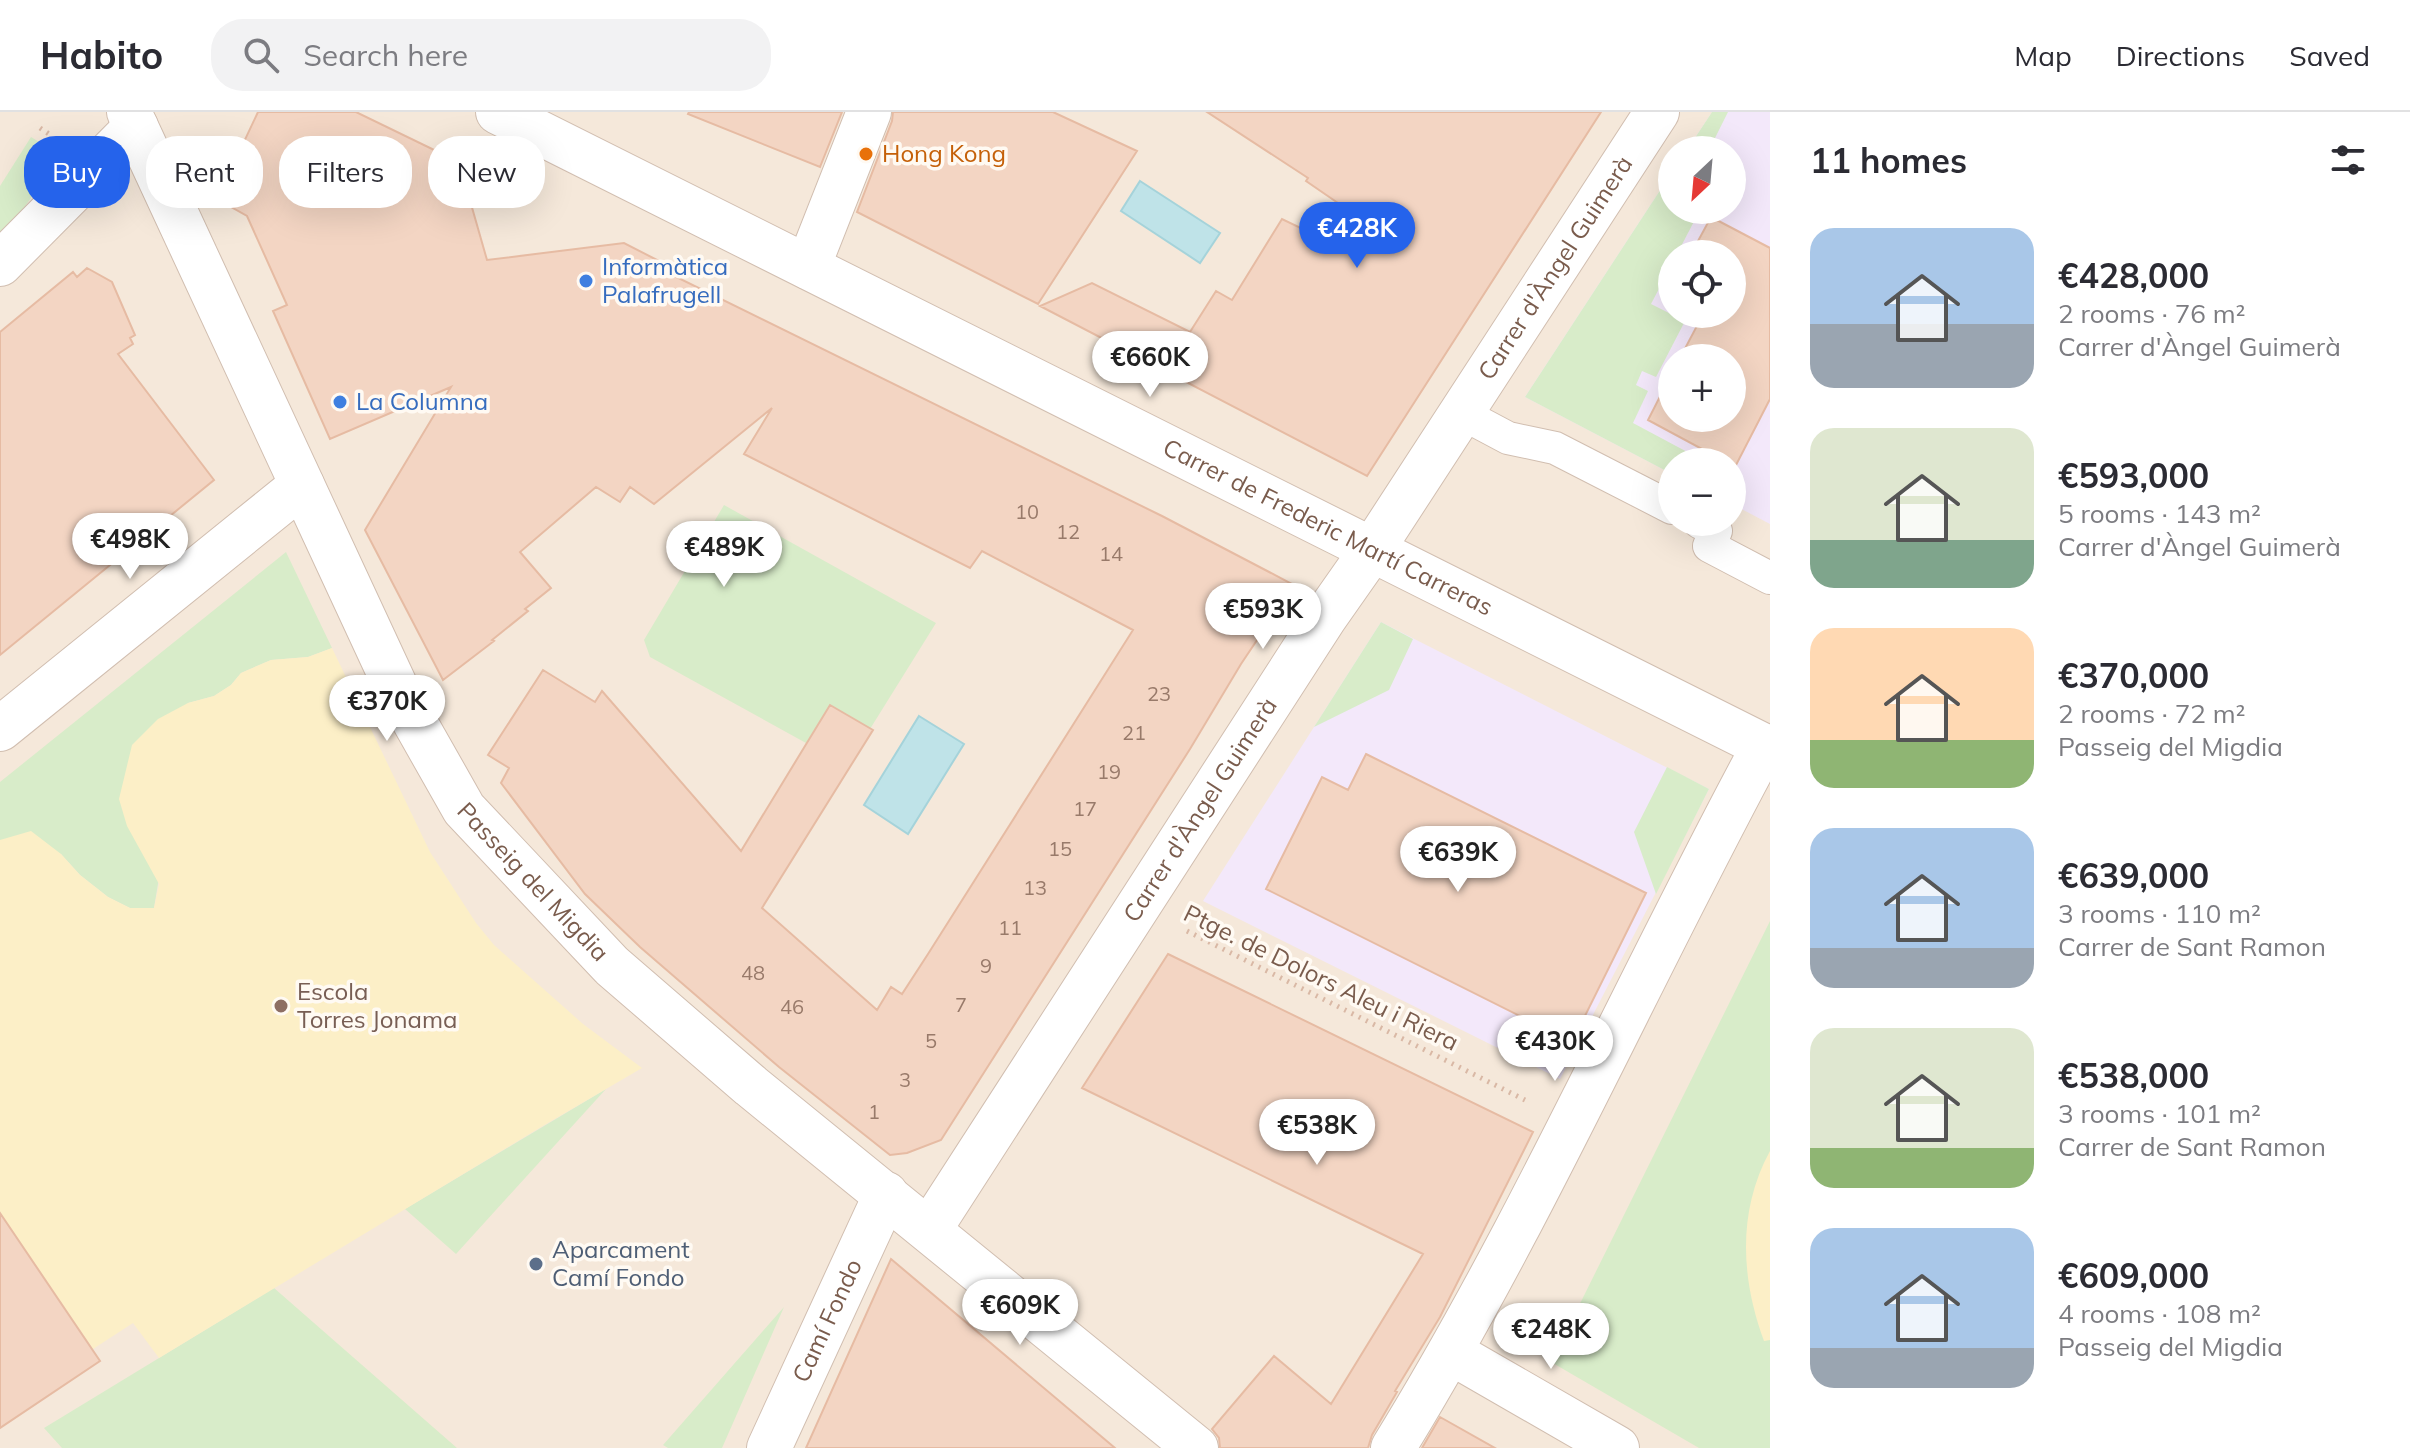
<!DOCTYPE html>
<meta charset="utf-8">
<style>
:root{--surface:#fff;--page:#f2f2f3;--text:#2b2b33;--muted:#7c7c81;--line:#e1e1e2;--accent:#2563eb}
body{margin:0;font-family:Mulish,sans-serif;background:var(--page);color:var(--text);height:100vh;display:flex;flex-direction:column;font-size:30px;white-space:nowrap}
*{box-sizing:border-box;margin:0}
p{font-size:26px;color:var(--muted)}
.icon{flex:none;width:44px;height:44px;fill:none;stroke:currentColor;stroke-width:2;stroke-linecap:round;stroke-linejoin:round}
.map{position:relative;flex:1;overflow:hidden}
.sheet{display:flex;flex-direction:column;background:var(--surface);width:640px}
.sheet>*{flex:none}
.guide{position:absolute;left:24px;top:24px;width:760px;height:72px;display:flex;gap:16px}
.needle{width:52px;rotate:206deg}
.fabs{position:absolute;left:1658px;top:24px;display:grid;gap:16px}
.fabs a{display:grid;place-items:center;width:88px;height:88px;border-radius:50%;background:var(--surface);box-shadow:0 8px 32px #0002;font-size:40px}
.price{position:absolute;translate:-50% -68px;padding:0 18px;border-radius:28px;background:#fff;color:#222;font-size:26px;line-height:52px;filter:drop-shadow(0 2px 4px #0008)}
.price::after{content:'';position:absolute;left:50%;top:48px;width:24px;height:18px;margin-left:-12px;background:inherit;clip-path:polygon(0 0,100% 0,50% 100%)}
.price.current{background:var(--accent);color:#fff}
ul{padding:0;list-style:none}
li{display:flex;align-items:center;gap:24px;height:200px;padding:0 40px}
li span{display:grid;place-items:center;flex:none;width:224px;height:160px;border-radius:24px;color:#555}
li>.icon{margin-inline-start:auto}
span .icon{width:96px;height:96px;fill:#fffc;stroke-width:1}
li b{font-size:34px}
h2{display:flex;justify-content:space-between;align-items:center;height:96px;padding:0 40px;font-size:34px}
.tag{padding:0 28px;border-radius:32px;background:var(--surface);box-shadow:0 8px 32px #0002;font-size:28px;line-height:72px}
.tag.current{background:var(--accent);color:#fff}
header{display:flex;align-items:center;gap:48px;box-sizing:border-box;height:112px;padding:0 40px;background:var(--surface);border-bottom:2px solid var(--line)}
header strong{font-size:38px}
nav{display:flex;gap:44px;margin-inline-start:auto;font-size:28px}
.search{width:560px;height:72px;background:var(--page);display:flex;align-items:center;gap:20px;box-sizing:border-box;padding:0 28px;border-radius:32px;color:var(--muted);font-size:30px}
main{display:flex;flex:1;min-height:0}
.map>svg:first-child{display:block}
.residential{fill:#f5e8da;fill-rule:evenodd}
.education{fill:#f3e8fa;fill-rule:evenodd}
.green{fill:#d8ecc9}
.sand{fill:#fcefc7}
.water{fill:#bfe3e8;stroke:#a5d3da;stroke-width:2}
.building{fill:#f3d5c3;stroke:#e6bba3;stroke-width:2}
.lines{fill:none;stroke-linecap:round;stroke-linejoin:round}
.service-casing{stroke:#d1beb0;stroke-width:34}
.pedestrian-casing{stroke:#d1beb0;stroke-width:46}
.minor-casing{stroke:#d1beb0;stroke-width:46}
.path{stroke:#d9b8a5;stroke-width:5;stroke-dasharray:2 6;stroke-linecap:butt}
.service{stroke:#fff;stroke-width:32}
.pedestrian{stroke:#fff;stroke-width:44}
.minor{stroke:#fff;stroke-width:44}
.food-dot{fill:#e8710a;stroke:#fffaf3;stroke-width:3}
.shop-dot{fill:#3f7fe0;stroke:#fffaf3;stroke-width:3}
.education-dot{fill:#8d6e63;stroke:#fffaf3;stroke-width:3}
.service-dot{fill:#5c6f8a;stroke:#fffaf3;stroke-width:3}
.labels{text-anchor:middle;stroke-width:7;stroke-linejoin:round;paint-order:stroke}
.number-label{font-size:20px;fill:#987a6a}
.food-label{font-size:24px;fill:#c56008;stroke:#fffaf3;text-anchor:start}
.shop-label{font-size:24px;fill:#366cbe;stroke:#fffaf3;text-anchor:start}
.street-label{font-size:24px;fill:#7a5c4d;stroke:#fffaf3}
.education-label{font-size:24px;fill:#785e54;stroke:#fffaf3;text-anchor:start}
.service-label{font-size:24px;fill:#4e5e75;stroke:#fffaf3;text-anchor:start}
</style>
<header>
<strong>Habito</strong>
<div class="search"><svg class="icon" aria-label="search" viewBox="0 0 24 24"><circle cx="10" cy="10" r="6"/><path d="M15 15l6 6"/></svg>Search here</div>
<nav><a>Map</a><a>Directions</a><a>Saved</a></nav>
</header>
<main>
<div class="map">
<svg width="1770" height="1336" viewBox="0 0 1770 1336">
<rect width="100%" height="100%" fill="#fdf6ec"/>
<!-- residential -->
<path class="residential" d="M 0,0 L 1770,0 L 1770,1336 L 0,1336 ZM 1672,38 L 1732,38 L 1732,98 L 1672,98 ZM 1672,142 L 1732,142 L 1732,202 L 1672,202 ZM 1672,246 L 1732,246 L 1732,306 L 1672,306 ZM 1672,350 L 1732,350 L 1732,410 L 1672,410 Z"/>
<!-- education -->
<path class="education" d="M 1712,0 L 1770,0 L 1770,412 L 1732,392 L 1732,350 L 1672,350 L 1672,362 L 1525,285 L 1672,60 L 1672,98 L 1732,98 L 1732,38 L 1687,38 ZM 1672,142 L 1732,142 L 1732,202 L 1672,202 ZM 1672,246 L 1732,246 L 1732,306 L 1672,306 Z
M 1381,510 L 1709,677 L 1560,967 L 1203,789 Z"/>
<!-- green -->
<path class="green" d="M 1712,0 L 1728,0 L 1709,38 L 1687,38 Z
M 31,25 C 42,32 55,37 55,51 L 15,109 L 0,124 L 0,74 Z
M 1672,60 L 1672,98 L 1700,98 L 1677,142 L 1672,142 L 1672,152 L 1651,192 L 1685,209 L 1656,265 L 1642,259 L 1636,273 L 1648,279 L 1633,311 L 1706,350 L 1672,350 L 1672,362 L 1525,285 Z
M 724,393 L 936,511 L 870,617 L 830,593 L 806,631 L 650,545 L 644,528 Z
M 286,440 L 332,536 L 308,545 L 271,548 L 241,561 L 231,573 L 214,584 L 188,591 L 154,796 L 130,796 L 108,785 L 80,763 L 61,742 L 0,728 L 0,670 Z
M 1381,510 L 1413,527 L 1389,578 L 1314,615 Z
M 1667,655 L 1709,677 L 1656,782 L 1634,720 Z
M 1770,809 L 1770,1336 L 1699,1336 L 1551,1250 Z
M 606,977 L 456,1142 L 405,1097 Z
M 274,1176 L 457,1336 L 62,1336 L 44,1316 Z
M 784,1195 L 722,1336 L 668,1336 L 663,1333 Z"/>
<!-- sand -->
<path class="sand" d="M 332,536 L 430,740 L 476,811 L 494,833 L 583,912 L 642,956 L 541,1015 L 159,1246 L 133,1211 L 93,1237 L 0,1101 L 0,728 L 31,719 L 61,742 L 80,763 L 108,785 L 130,796 L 154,796 L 159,772 L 127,714 L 119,687 L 132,633 L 158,607 L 188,591 L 214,584 L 231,573 L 241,561 L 271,548 L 308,545 Z
M 1770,1039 L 1770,1228 L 1764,1229 C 1741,1167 1737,1099 1770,1039 Z"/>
<!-- water -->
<path class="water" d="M 1140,69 L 1220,121 L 1200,151 L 1121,99 Z
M 919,604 L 964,632 L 908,722 L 864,693 Z"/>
<!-- building -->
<path class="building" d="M 258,0 L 356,0 L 459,50 L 487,148 L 624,131 L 659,149 L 656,155 L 1162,404 L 1294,473 L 1241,552 L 1190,637 L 941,1028 L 907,1041 L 890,1043 L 779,955 L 640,835 L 585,782 L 501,671 L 509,656 L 488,643 L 543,558 L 595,590 L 602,579 L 741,739 L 830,593 L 873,618 L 762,796 L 877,898 L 891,875 L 902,882 L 928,842 L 1133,518 L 982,439 L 970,456 L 744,342 L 772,296 L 654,392 L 630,375 L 620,390 L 596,375 L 520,440 L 551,476 L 525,497 L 528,499 L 492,528 L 494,529 L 443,568 L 365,418 L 451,275 L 330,327 L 273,199 L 287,193 L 247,104 L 217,87 Z
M 689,0 L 842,0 L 820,55 L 688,2 Z
M 893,0 L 1053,0 L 1137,39 L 1038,192 L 857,100 L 892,9 Z
M 1207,0 L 1601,0 L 1367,364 L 1040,194 L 1092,171 L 1190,220 L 1216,179 L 1232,188 L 1282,107 L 1336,133 L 1354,102 L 1306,69 L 1308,66 Z
M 1711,105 L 1770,136 L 1770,287 L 1735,355 L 1732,350 L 1726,350 L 1648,308 L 1672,261 L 1672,306 L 1732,306 L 1732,246 L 1680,246 L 1698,212 L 1694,210 L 1698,202 L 1732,202 L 1732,142 L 1691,142 Z
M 87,156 L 112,170 L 135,223 L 130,226 L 133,232 L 118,242 L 214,368 L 0,543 L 0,220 L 73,160 L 77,165 Z
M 1366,642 L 1646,781 L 1572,930 L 1266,777 L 1322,665 L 1348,678 Z
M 1168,842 L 1533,1020 L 1440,1205 L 1395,1279 L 1397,1280 L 1372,1323 L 1368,1336 L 1220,1336 L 1219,1326 L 1212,1317 L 1274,1244 L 1331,1292 L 1423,1142 L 1082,976 Z
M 0,1101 L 100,1249 L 0,1316 Z
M 891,1147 L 1115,1336 L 806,1336 Z
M 1440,1305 L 1495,1336 L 1422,1336 Z"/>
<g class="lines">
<!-- service casing -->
<g class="service-casing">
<path id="service" d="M 1461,301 L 1508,326 L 1555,336 L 1672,396
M 1699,410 L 1716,419 L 1709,434 L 1770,466"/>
</g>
<!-- pedestrian casing -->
<g class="pedestrian-casing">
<path id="pedestrian" d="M 808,155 L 869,0"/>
</g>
<!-- minor casing -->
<g class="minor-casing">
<g id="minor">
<path id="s1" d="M 129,0 L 400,584 L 464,697 L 612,854 L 751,974 L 1196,1336"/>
<path id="s2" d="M 498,0 L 1770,637"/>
<path d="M 0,152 L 136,15"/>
<path d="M 0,617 L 302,373"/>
<path id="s3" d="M 929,1118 L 1325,505 L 1372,438 L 1657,0"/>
<path d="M 1452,1241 L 1617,1336"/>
<path id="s4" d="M 769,1336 L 886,1082"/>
<path d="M 1393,1336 C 1532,1110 1638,867 1764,634"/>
</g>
</g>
<!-- path -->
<path class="path" d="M 40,16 L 52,24
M 1187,819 L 1525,988"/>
<!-- service -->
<use href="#service" class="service"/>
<!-- pedestrian -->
<use href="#pedestrian" class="pedestrian"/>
<!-- minor -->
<use href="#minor" class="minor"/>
</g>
<!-- markers -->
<circle class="food-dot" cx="866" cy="42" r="8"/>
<g class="shop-dot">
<circle cx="586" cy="169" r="8"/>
<circle cx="340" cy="290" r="8"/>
</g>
<circle class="education-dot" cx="281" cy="894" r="8"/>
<circle class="service-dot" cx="536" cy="1152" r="8"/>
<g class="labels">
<!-- number labels -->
<g class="number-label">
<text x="1027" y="407">10</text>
<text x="1068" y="427">12</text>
<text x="1111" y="449">14</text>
<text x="1159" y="589">23</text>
<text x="1134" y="628">21</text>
<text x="1109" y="667">19</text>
<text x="1085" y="704">17</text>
<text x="1060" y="744">15</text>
<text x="1035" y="783">13</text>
<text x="1010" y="823">11</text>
<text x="986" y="861">9</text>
<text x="753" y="868">48</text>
<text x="961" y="900">7</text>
<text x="792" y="902">46</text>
<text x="931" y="936">5</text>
<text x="905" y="975">3</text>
<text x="874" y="1007">1</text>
</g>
<!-- food labels -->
<g class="food-label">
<text x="882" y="50">Hong Kong</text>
</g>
<!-- shop labels -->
<g class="shop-label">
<text x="602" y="163">Informàtica<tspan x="602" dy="28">Palafrugell</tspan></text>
<text x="356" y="298">La Columna</text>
</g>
<!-- street labels -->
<g class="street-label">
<text dy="8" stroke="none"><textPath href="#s3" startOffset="1148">Carrer d'Àngel Guimerà</textPath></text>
<text dy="8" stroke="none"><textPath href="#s2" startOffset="928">Carrer de Frederic Martí Carreras</textPath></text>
<text dy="8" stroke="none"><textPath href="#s3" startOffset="500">Carrer d'Àngel Guimerà</textPath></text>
<text dy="8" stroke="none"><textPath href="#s1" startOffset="874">Passeig del Migdia</textPath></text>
<text transform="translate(1321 866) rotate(26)" y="8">Ptge. de Dolors Aleu i Riera</text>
<text dy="8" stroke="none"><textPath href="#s4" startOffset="140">Camí Fondo</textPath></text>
</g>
<!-- education labels -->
<g class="education-label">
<text x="297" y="888">Escola<tspan x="297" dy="28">Torres Jonama</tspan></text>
</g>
<!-- service labels -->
<g class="service-label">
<text x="552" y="1146">Aparcament<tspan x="552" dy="28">Camí Fondo</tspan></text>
</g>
</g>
</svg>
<div class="fabs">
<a><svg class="needle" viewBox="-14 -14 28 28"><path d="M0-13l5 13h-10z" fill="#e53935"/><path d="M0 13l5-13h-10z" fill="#7c7c81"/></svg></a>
<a><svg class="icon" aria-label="locate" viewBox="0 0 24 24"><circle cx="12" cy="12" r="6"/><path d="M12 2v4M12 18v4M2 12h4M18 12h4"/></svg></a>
<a>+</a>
<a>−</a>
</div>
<b class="price current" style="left:1357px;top:158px">€428K</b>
<b class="price" style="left:1150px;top:287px">€660K</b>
<b class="price" style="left:130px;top:469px">€498K</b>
<b class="price" style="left:724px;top:477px">€489K</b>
<b class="price" style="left:1263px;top:539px">€593K</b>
<b class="price" style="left:387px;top:631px">€370K</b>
<b class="price" style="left:1458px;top:782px">€639K</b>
<b class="price" style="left:1555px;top:971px">€430K</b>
<b class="price" style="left:1317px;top:1055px">€538K</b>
<b class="price" style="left:1020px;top:1235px">€609K</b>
<b class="price" style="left:1551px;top:1259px">€248K</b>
<div class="guide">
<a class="tag current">Buy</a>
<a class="tag">Rent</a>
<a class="tag">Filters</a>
<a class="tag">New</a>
</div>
</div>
<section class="sheet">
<h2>11 homes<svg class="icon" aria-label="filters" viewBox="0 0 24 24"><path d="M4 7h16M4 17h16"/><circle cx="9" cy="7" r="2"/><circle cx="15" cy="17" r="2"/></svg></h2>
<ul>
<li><span style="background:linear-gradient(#a9c7e8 60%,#9aa5b1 0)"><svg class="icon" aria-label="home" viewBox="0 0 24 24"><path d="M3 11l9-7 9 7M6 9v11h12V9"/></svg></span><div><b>€428,000</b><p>2 rooms · 76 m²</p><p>Carrer d'Àngel Guimerà</p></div></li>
<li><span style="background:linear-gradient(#dfe7d0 70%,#7fa58c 0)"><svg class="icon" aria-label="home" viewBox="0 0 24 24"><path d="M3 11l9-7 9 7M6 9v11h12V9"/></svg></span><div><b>€593,000</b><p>5 rooms · 143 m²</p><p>Carrer d'Àngel Guimerà</p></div></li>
<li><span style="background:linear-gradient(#ffd9b3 70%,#8fb573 0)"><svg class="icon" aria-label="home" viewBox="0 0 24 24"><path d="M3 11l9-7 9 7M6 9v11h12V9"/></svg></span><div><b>€370,000</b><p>2 rooms · 72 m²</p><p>Passeig del Migdia</p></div></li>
<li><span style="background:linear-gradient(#a9c7e8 75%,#9aa5b1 0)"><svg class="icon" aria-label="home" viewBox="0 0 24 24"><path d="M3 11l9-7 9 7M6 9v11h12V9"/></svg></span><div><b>€639,000</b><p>3 rooms · 110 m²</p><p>Carrer de Sant Ramon</p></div></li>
<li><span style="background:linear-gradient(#dfe7d0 75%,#8fb573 0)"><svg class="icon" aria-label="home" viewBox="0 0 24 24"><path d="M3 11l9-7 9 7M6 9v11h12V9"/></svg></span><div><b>€538,000</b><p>3 rooms · 101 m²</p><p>Carrer de Sant Ramon</p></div></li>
<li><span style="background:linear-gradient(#a9c7e8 75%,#9aa5b1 0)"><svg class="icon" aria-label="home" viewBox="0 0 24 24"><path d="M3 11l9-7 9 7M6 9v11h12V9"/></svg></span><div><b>€609,000</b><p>4 rooms · 108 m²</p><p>Passeig del Migdia</p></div></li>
</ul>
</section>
</main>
